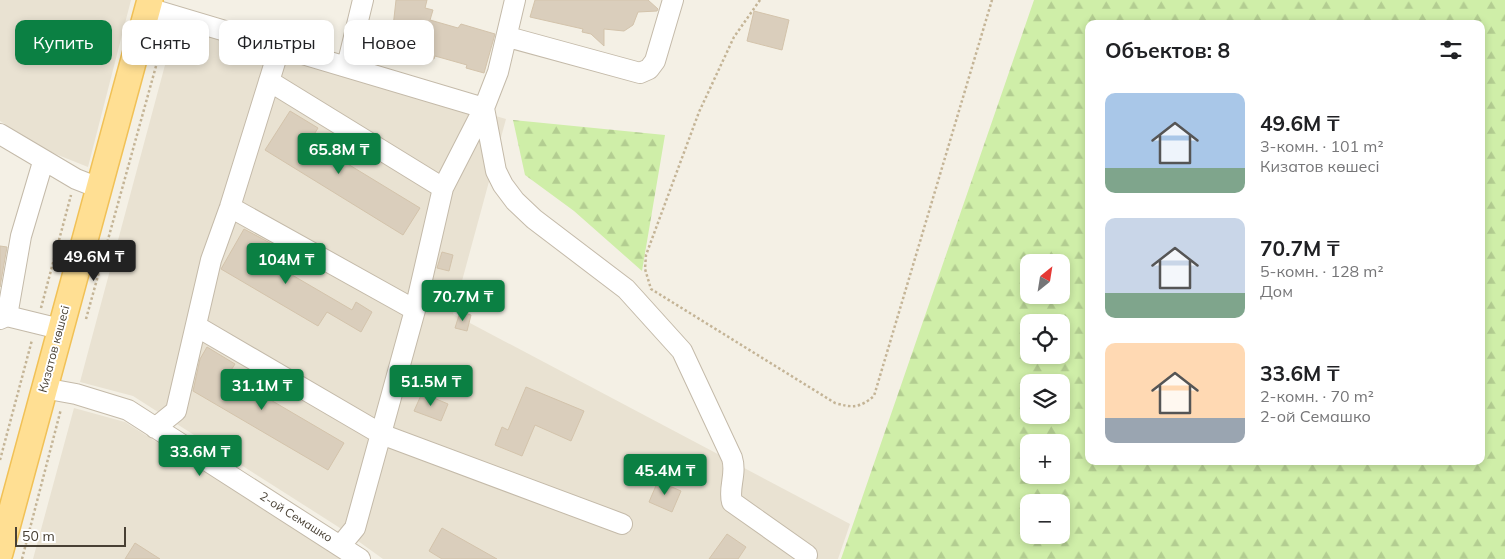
<!DOCTYPE html>
<html lang="ru">
<meta charset="utf-8">
<style>
:root{--surface:#fff;--page:#f2f2f2;--text:#202124;--muted:#757577;--accent:#0b8043}
body{margin:0;font-family:Mulish,sans-serif;background:var(--page);color:var(--text);height:100vh;display:flex;flex-direction:column;font-size:19px;white-space:nowrap}
*{box-sizing:border-box;margin:0}
p{font-size:16px;color:var(--muted)}
.icon{flex:none;width:28px;height:28px;fill:none;stroke:currentColor;stroke-width:2;stroke-linecap:round;stroke-linejoin:round}
.map{position:relative;flex:1;overflow:hidden}
.sheet{position:absolute;left:1085px;top:20px;width:400px;height:445px;display:flex;flex-direction:column;background:var(--surface);border-radius:10px;box-shadow:0 2px 8px #0003}
.sheet>*{flex:none}
.top-card{position:absolute;left:15px;top:20px;width:475px;height:45px;display:flex;gap:10px}
.needle{width:32px;rotate:30deg}
.fabs{position:absolute;left:1020px;top:254px;display:grid;gap:10px}
.fabs a{display:grid;place-items:center;width:50px;height:50px;border-radius:10px;background:var(--surface);box-shadow:0 2px 8px #0003;font-size:25px}
.scale{position:absolute;left:15px;bottom:12px;width:111px;box-sizing:border-box;padding-left:5px;border:2px solid #484034;border-top:0;font-size:14px;line-height:18px;white-space:nowrap;color:#484034;-webkit-text-stroke:4px #fff;paint-order:stroke}
.price{position:absolute;translate:-50% -42px;padding:0 11px;border-radius:5px;background:var(--accent);color:#fff;font-size:16px;line-height:32px;filter:drop-shadow(0 1px 2px #0008)}
.price::after{content:'';position:absolute;left:50%;top:30px;width:15px;height:11px;margin-left:-8px;background:inherit;clip-path:polygon(0 0,100% 0,50% 100%)}
.price.current{background:#222;color:#fff}
ul{padding:0;list-style:none}
li{display:flex;align-items:center;gap:15px;height:125px;padding:0 20px}
li span{display:grid;place-items:center;flex:none;width:140px;height:100px;border-radius:10px;color:#555}
li>.icon{margin-inline-start:auto}
span .icon{width:60px;height:60px;fill:#fffc;stroke-width:1}
li b{font-size:21px}
h2{display:flex;justify-content:space-between;align-items:center;height:60px;padding:0 20px;font-size:21px}
.tag{padding:0 18px;border-radius:10px;background:var(--surface);box-shadow:0 2px 8px #0003;font-size:18px;line-height:45px}
.tag.current{background:var(--accent);color:#fff}
.map>svg:first-child{display:block}
.residential{fill:#e9e2d2}
.forest{fill:url(#forest-firs);fill-rule:evenodd}
.building{fill:#dacebc;stroke:#d3c3ab}
.lines{fill:none;stroke-linecap:round;stroke-linejoin:round}
.minor-casing{stroke:#c4baa9;stroke-width:22}
.major-casing{stroke:#f1c156;stroke-width:28}
.path{stroke:#c4b496;stroke-width:2.5;stroke-dasharray:2.5 2.5;stroke-linecap:butt}
.minor{stroke:#fff;stroke-width:20}
.major{stroke:#ffdf93;stroke-width:25}
.labels{text-anchor:middle;stroke-width:4;stroke-linejoin:round;paint-order:stroke}
.street-label{font-size:12px;fill:#484034;stroke:#fff}
</style>
<div class="map">
<svg width="1505" height="559" viewBox="0 0 1505 559">
<defs>
<pattern id="forest-firs" width="22" height="20" patternUnits="userSpaceOnUse" patternTransform="scale(1.25)"><rect width="22" height="20" fill="#cfeea8"/><path d="M5 1l3.5 6h-7zM16 11l3.5 6h-7z" fill="#b3cd91"/></pattern>
</defs>
<rect width="100%" height="100%" fill="#f4f0e5"/>
<!-- residential -->
<path class="residential" d="M 0,0 L 131,0 L 88,167 L 48,151 L 0,121 Z
M 176,24 L 506,119 L 453,314 L 850,524 L 838,559 L 383,559 L 340,528 L 133,396 L 80,382 Z
M 74,408 L 125,422 L 341,559 L 33,559 Z"/>
<!-- forest -->
<path class="forest" d="M 1034,0 L 1505,0 L 1505,559 L 841,559 ZM 1089,24 L 1481,24 L 1481,461 L 1089,461 ZM 1029,262 L 1061,262 L 1061,295 L 1029,295 ZM 1029,322 L 1061,322 L 1061,355 L 1029,355 ZM 1029,382 L 1061,382 L 1061,415 L 1029,415 ZM 1029,442 L 1061,442 L 1061,475 L 1029,475 ZM 1029,502 L 1061,502 L 1061,535 L 1029,535 Z
M 513,120 L 665,135 L 642,271 L 574,211 L 525,175 Z"/>
<!-- building -->
<path class="building" d="M 396,0 L 427,0 L 425,8 L 433,10 L 430,20 L 458,28 L 461,24 L 495,34 L 484,73 L 466,68 L 467,65 L 435,56 L 434,59 L 421,55 L 413,63 L 412,41 L 398,36 L 393,27 Z
M 535,0 L 648,0 L 658,9 L 657,11 L 638,12 L 633,25 L 624,31 L 604,29 L 604,46 L 591,34 L 582,32 L 583,29 L 530,17 Z
M 754,11 L 789,20 L 782,50 L 747,41 Z
M 290,111 L 318,128 L 310,141 L 420,208 L 403,235 L 265,150 Z
M 244,229 L 272,244 L 263,258 L 352,310 L 356,302 L 372,312 L 361,332 L 327,312 L 318,326 L 221,269 Z
M 0,246 L 7,247 L 0,287 Z
M 442,252 L 453,255 L 449,271 L 437,268 Z
M 460,312 L 471,315 L 467,331 L 455,328 Z
M 207,347 L 235,364 L 228,375 L 344,443 L 328,470 L 193,391 L 200,359 Z
M 526,387 L 584,411 L 571,441 L 535,425 L 522,456 L 495,445 L 502,427 L 508,430 Z
M 422,393 L 448,404 L 441,421 L 414,411 Z
M 658,481 L 681,491 L 672,512 L 649,502 Z
M 442,528 L 497,559 L 442,559 L 429,551 Z
M 727,534 L 746,547 L 738,559 L 709,559 Z
M 135,543 L 160,559 L 125,559 Z"/>
<g class="lines">
<!-- minor casing -->
<g class="minor-casing">
<path id="minor" d="M 148,8 L 484,108 L 498,72 L 515,0
M 508,37 L 640,73 L 649,69 L 655,61 L 673,0
M 347,66 L 363,0
M 269,81 L 443,188
M 484,108 L 496,171 L 503,185 L 515,201 L 534,219 L 626,289 L 682,351 L 732,458 C 737,474 728,488 732,502 L 807,555
M 0,134 L 76,179 L 99,188
M 230,207 L 415,310
M 7,316 L 60,329
M 0,319 L 7,316 L 21,236 L 43,162
M 196,326 L 381,434 L 622,524
M 43,388 L 76,394 L 128,410 L 360,559
M 155,428 L 176,411 L 211,260 L 230,207 L 280,46
M 341,545 L 355,528 L 415,310 L 443,188 L 484,108"/>
</g>
<!-- major casing -->
<g class="major-casing">
<path id="major" d="M 0,553 L 150,0"/>
</g>
<!-- path -->
<path class="path" d="M 760,0 L 734,37 L 699,112 L 646,255 L 645,269 L 651,289 L 835,403 C 852,408 860,408 874,396 L 992,0
M 41,308 L 71,195
M 86,319 L 166,30
M 0,460 L 32,340
M 22,559 L 61,409"/>
<!-- minor -->
<use href="#minor" class="minor"/>
<!-- major -->
<use href="#major" class="major"/>
</g>
<g class="labels">
<!-- street labels -->
<g class="street-label">
<text transform="translate(54 349) rotate(-75)" y="4">Кизатов көшесі</text>
<text transform="translate(296 517) rotate(32)" y="4">2-ой Семашко</text>
</g>
</g>
</svg>
<div class="fabs">
<a><svg class="needle" viewBox="-14 -14 28 28"><path d="M0-13l5 13h-10z" fill="#e53935"/><path d="M0 13l5-13h-10z" fill="#757577"/></svg></a>
<a><svg class="icon" aria-label="locate" viewBox="0 0 24 24"><circle cx="12" cy="12" r="6"/><path d="M12 2v4M12 18v4M2 12h4M18 12h4"/></svg></a>
<a><svg class="icon" aria-label="layers" viewBox="0 0 24 24"><path d="M12 4l9 5-9 5-9-5zM3 14l9 5 9-5"/></svg></a>
<a>+</a>
<a>−</a>
</div>
<div class="scale">50 m</div>
<b class="price" style="left:339px;top:175px">65.8M ₸</b>
<b class="price current" style="left:94px;top:282px">49.6M ₸</b>
<b class="price" style="left:286px;top:285px">104M ₸</b>
<b class="price" style="left:463px;top:322px">70.7M ₸</b>
<b class="price" style="left:431px;top:407px">51.5M ₸</b>
<b class="price" style="left:262px;top:411px">31.1M ₸</b>
<b class="price" style="left:200px;top:477px">33.6M ₸</b>
<b class="price" style="left:665px;top:496px">45.4M ₸</b>
<div class="top-card">
<a class="tag current">Купить</a>
<a class="tag">Снять</a>
<a class="tag">Фильтры</a>
<a class="tag">Новое</a>
</div>
<section class="sheet">
<h2>Объектов: 8<svg class="icon" aria-label="filters" viewBox="0 0 24 24"><path d="M4 7h16M4 17h16"/><circle cx="9" cy="7" r="2"/><circle cx="15" cy="17" r="2"/></svg></h2>
<ul>
<li><span style="background:linear-gradient(#a9c7e8 75%,#7fa58c 0)"><svg class="icon" aria-label="home" viewBox="0 0 24 24"><path d="M3 11l9-7 9 7M6 9v11h12V9"/></svg></span><div><b>49.6M ₸</b><p>3-комн. · 101 m²</p><p>Кизатов көшесі</p></div></li>
<li><span style="background:linear-gradient(#c9d6e8 75%,#7fa58c 0)"><svg class="icon" aria-label="home" viewBox="0 0 24 24"><path d="M3 11l9-7 9 7M6 9v11h12V9"/></svg></span><div><b>70.7M ₸</b><p>5-комн. · 128 m²</p><p>Дом</p></div></li>
<li><span style="background:linear-gradient(#ffd9b3 75%,#9aa5b1 0)"><svg class="icon" aria-label="home" viewBox="0 0 24 24"><path d="M3 11l9-7 9 7M6 9v11h12V9"/></svg></span><div><b>33.6M ₸</b><p>2-комн. · 70 m²</p><p>2-ой Семашко</p></div></li>
</ul>
</section>
</div>
